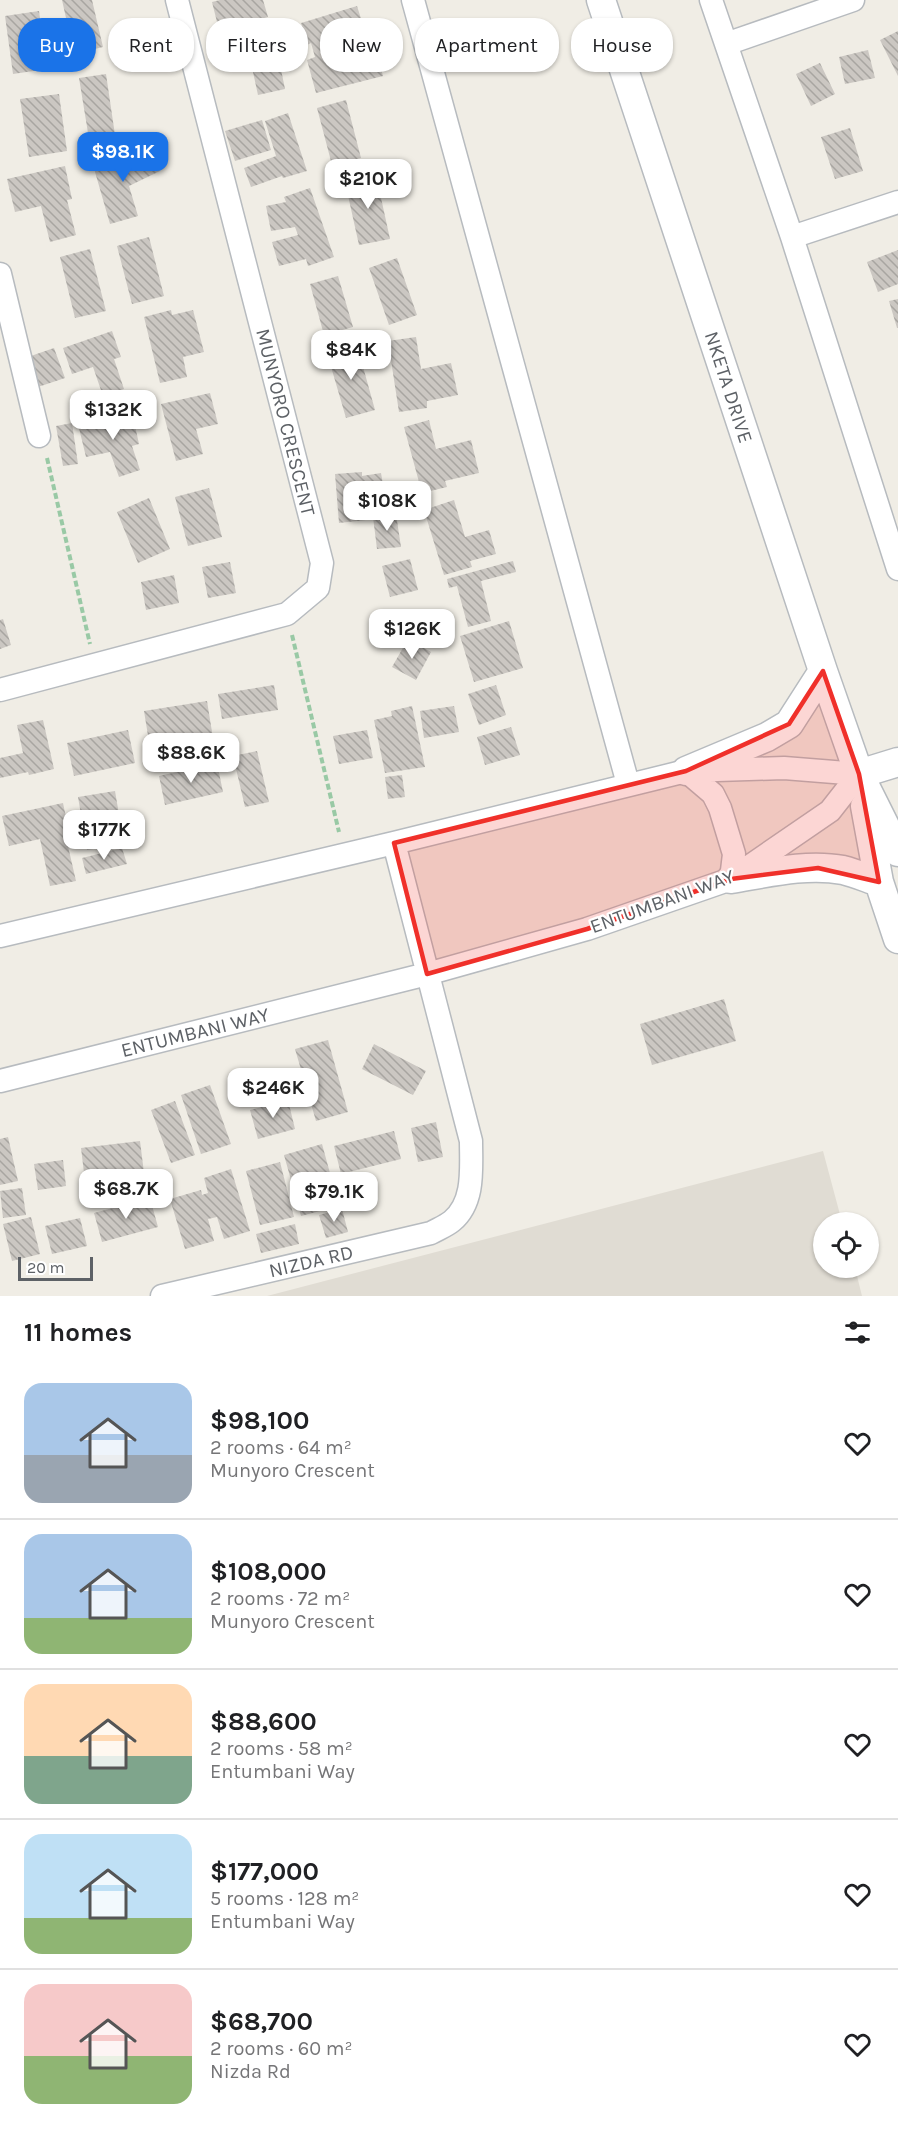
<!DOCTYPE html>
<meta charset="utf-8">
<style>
:root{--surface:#fff;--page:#f2f2f2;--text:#202124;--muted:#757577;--line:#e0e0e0;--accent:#1a73e8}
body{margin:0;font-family:Karla,sans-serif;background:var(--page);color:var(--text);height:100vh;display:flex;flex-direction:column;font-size:22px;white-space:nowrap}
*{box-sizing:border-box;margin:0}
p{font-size:20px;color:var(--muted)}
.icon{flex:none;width:33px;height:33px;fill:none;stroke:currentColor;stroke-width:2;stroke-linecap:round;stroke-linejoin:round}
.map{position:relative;height:1296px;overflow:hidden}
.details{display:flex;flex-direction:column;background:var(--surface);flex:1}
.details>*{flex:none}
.top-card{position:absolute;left:18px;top:18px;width:862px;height:54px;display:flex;gap:12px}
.buttons{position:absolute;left:813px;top:1212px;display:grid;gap:12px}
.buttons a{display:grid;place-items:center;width:66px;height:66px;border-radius:50%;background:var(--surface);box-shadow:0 2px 4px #0004;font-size:30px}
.scale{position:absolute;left:18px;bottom:15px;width:75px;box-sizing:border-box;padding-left:6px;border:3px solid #5d6166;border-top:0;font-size:16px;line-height:21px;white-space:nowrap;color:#5d6166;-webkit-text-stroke:4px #fff;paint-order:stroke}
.price{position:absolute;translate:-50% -51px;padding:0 14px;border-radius:12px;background:#fff;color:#222;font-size:20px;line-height:39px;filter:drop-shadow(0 2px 3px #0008)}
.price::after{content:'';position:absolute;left:50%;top:36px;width:18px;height:14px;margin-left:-9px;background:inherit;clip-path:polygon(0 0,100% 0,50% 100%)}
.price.selected{background:var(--accent);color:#fff}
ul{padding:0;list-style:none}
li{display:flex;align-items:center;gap:18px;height:150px;padding:0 24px}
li+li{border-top:2px solid var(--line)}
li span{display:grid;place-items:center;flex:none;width:168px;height:120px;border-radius:18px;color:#555}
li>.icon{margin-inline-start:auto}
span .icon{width:72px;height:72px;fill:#fffc;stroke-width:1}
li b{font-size:26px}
h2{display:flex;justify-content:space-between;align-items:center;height:72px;padding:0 24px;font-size:26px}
.tag{padding:0 21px;border-radius:24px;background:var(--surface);box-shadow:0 2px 4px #0004;font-size:21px;line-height:54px}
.tag.selected{background:var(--accent);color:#fff}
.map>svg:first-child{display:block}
.education{fill:#e0dcd3}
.building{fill:url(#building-back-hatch)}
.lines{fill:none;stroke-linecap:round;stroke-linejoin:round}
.minor-casing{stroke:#b7bbbf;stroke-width:25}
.tertiary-casing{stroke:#b7bbbf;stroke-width:31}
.path{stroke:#99c9a5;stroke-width:4;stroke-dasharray:6 3;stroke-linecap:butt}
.minor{stroke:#fff;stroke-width:22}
.tertiary{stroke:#fff;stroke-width:28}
.marked{fill:#f0302a;fill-opacity:0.2;stroke:#f0302a;stroke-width:4.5;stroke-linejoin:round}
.labels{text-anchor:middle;stroke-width:4.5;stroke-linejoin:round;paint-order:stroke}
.street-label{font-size:20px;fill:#5d6166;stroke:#fff}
</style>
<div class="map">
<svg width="898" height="1296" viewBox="0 0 898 1296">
<defs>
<pattern id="building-back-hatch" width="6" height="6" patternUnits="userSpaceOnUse" patternTransform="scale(1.5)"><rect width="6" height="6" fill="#cbc7c2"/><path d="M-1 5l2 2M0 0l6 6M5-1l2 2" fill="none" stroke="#a8a5a1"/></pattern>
</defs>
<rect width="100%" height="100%" fill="#f0ede5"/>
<!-- education -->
<path class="education" d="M 823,1151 L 842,1222 L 824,1222 L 824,1268 L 855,1268 L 862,1296 L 267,1296 Z"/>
<!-- building -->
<path class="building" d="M 62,0 L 92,0 L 103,47 L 74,54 Z
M 220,0 L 263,0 L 268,17 L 219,30 L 212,2 Z
M 357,6 L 364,28 L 337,36 L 341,51 L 374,42 L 383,76 L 316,93 L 307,60 L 315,57 L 311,43 L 307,45 L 301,23 Z
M 39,11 L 47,69 L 13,74 L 5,16 Z
M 273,30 L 285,89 L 258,95 L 251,63 L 228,68 L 222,41 Z
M 898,31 L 898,76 L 880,40 Z
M 868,50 L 875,78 L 845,84 L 839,57 Z
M 820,63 L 835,94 L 811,106 L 796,74 Z
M 106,74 L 115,135 L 89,139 L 79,78 Z
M 59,94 L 67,151 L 29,157 L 20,99 Z
M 346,100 L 361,158 L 332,165 L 317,108 Z
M 288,113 L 307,171 L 283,178 L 282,176 L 251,187 L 244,168 L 276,156 L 265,121 Z
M 262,120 L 271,150 L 235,161 L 225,131 Z
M 850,128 L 863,171 L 835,179 L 821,137 Z
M 148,147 L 160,171 L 129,186 L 138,216 L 110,224 L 93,165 L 121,157 L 122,159 Z
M 65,166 L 72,199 L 67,200 L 76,235 L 50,242 L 41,206 L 15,212 L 7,179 Z
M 376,175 L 390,239 L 359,245 L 345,182 Z
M 310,188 L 334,257 L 308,266 L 306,259 L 279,266 L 272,242 L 298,235 L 295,227 L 271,231 L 266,206 L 286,202 L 284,197 Z
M 149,237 L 164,296 L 132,304 L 117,246 Z
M 90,249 L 106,311 L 75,318 L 60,257 Z
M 898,250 L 898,284 L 878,292 L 867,262 Z
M 397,258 L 417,315 L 389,325 L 369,268 Z
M 338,276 L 353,327 L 324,335 L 310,284 Z
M 898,299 L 898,328 L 897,328 L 889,301 Z
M 171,310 L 172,315 L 193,310 L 204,352 L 183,357 L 187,377 L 160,383 L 144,317 Z
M 112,331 L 121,357 L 114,359 L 124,389 L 103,396 L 93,367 L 72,374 L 63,348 Z
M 416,337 L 421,369 L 451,363 L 458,395 L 427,401 L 427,408 L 399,412 L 388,341 Z
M 357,345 L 375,410 L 346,418 L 327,353 Z
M 54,348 L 65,378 L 35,388 L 25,358 Z
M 210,393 L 218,424 L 196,429 L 203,454 L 176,461 L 161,404 Z
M 132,412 L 139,444 L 132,446 L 140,470 L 119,477 L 110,452 L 86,457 L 78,424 Z
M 429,420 L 436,449 L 471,440 L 479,473 L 445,481 L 447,487 L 422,493 L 404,427 Z
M 72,423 L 78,464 L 63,466 L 56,426 Z
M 362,472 L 362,476 L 381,473 L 385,496 L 364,500 L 366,520 L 339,523 L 335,474 Z
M 209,488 L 222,537 L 188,546 L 175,497 Z
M 149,498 L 170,549 L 138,563 L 117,512 Z
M 454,500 L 465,537 L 489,530 L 496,554 L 470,561 L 472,567 L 444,575 L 424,510 Z
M 396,514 L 401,547 L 377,549 L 373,517 Z
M 410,559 L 418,590 L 390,597 L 382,566 Z
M 513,561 L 516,572 L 481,581 L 491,621 L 468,627 L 457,586 L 449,588 L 447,579 Z
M 230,562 L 236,593 L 208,598 L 202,567 Z
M 174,575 L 179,603 L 146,610 L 141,582 Z
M 3,619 L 11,645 L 0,649 L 0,620 Z
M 509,621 L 523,668 L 474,682 L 460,636 Z
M 408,639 L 431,652 L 416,680 L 392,667 Z
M 274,685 L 278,710 L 222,719 L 218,694 Z
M 496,685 L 506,715 L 479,725 L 468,694 Z
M 207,701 L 213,738 L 150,748 L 144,711 Z
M 412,706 L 425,767 L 385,773 L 374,720 L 392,716 L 391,711 Z
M 454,706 L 459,732 L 424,738 L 420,711 Z
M 43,720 L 54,769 L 29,775 L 28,772 L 0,778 L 0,758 L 23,753 L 17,725 Z
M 511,727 L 520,755 L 485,765 L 477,737 Z
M 128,730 L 135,763 L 74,776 L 67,743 Z
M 367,730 L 373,758 L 339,764 L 333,736 Z
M 257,751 L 269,802 L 245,807 L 233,756 Z
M 217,763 L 223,792 L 165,805 L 159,776 Z
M 402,775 L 405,797 L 388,799 L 385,777 Z
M 115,791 L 124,844 L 87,850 L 78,797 Z
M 63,803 L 69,832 L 65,833 L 76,881 L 50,886 L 40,839 L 9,846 L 2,816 Z
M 122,848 L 127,864 L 86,874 L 82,858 Z
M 724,999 L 736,1041 L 652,1065 L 640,1024 Z
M 328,1040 L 348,1112 L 316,1121 L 295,1049 Z
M 374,1044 L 426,1071 L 413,1095 L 362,1069 Z
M 210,1085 L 231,1144 L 201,1154 L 181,1095 Z
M 288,1100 L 295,1129 L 258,1139 L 250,1110 Z
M 175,1101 L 195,1155 L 171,1163 L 151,1110 Z
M 436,1122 L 443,1157 L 418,1162 L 411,1128 Z
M 394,1131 L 401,1159 L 341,1174 L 334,1146 Z
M 8,1137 L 18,1181 L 0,1185 L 0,1139 Z
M 140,1141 L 144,1173 L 85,1181 L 81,1148 Z
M 322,1144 L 339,1206 L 301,1216 L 284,1155 Z
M 63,1160 L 66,1186 L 38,1190 L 34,1164 Z
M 280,1162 L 294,1217 L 260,1225 L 246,1171 Z
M 231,1169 L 250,1231 L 224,1239 L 217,1217 L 208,1219 L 214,1241 L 185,1249 L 170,1199 L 201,1190 L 202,1195 L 208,1193 L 204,1178 Z
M 22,1188 L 26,1215 L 3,1218 L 0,1191 Z
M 150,1198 L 158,1227 L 102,1242 L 94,1213 Z
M 342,1209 L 348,1232 L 326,1238 L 319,1215 Z
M 31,1217 L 40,1254 L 12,1261 L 3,1224 Z
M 80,1218 L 87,1246 L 52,1254 L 45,1226 Z
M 295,1224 L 299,1244 L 261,1253 L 256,1234 Z"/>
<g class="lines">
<!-- minor casing -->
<g class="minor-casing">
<path id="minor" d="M 413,0 L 628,784
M 711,0 L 792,237 L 898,569
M 726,44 L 853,0
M 792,237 L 898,202
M 0,274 L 39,436
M 0,690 L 287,614 L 318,588 L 322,563 L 177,0
M 686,771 L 713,794 L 720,808 L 734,854 L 731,879
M 0,936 L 394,843 L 686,771 L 784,768 L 859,774
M 0,1081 L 427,974 L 587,929 L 731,879 L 830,811 L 859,774
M 162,1296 L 431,1233 C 438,1229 446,1226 452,1221 C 475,1202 471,1168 471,1141 L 394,843"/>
</g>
<!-- tertiary casing -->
<g class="tertiary-casing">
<path id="tertiary" d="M 601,0 L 823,671 L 859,774 L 898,852
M 686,771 L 767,737 L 789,724 L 823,671
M 859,774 L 898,762
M 865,806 L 879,882 L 898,939
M 731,879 C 767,873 807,863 843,870 C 855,873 867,878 879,882"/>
</g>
<!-- path -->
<path class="path" d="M 47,458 L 90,644
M 292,635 L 339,832"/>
<!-- minor -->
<use href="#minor" class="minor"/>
<!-- tertiary -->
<use href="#tertiary" class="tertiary"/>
</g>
<!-- marked area -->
<path class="marked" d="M 823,671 L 859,774 L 879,882 L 818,868 L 731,879 L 587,929 L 427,974 L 394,843 L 686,771 L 789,724 Z"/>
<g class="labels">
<!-- street labels -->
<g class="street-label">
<text transform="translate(729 387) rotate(72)" y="7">NKETA DRIVE</text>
<text transform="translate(286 422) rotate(76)" y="7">MUNYORO CRESCENT</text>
<text transform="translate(662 901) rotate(-20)" y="7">ENTUMBANI WAY</text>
<text transform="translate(195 1032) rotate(-14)" y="7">ENTUMBANI WAY</text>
<text transform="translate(311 1261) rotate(-13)" y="7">NIZDA RD</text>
</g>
</g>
</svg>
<div class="buttons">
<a><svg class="icon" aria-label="locate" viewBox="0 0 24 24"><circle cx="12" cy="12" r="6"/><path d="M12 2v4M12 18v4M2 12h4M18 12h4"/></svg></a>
</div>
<div class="scale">20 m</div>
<b class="price selected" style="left:123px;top:183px">$98.1K</b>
<b class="price" style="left:368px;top:210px">$210K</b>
<b class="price" style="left:351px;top:381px">$84K</b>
<b class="price" style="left:113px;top:441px">$132K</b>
<b class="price" style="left:387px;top:532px">$108K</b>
<b class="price" style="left:412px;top:660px">$126K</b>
<b class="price" style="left:191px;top:784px">$88.6K</b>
<b class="price" style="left:104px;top:861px">$177K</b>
<b class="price" style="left:273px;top:1119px">$246K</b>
<b class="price" style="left:126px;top:1220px">$68.7K</b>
<b class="price" style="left:334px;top:1223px">$79.1K</b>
<div class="top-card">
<a class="tag selected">Buy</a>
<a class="tag">Rent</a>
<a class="tag">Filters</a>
<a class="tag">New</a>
<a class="tag">Apartment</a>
<a class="tag">House</a>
</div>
</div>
<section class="details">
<h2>11 homes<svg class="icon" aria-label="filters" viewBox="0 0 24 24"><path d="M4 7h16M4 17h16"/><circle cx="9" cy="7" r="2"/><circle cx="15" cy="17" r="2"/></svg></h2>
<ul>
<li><span style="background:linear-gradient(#a9c7e8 60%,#9aa5b1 0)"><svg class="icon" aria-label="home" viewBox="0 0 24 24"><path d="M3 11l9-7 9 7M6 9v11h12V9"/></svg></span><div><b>$98,100</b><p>2 rooms · 64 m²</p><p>Munyoro Crescent</p></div><svg class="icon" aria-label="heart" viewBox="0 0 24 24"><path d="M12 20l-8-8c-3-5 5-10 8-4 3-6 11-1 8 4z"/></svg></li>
<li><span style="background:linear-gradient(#a9c7e8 70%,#8fb573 0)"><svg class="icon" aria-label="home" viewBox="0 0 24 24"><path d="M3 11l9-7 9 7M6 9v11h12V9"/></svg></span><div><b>$108,000</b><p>2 rooms · 72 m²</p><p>Munyoro Crescent</p></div><svg class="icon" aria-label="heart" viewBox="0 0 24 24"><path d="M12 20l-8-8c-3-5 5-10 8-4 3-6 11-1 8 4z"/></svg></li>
<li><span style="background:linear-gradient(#ffd9b3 60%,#7fa58c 0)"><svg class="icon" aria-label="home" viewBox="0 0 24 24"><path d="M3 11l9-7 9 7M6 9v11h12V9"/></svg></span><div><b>$88,600</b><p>2 rooms · 58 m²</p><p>Entumbani Way</p></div><svg class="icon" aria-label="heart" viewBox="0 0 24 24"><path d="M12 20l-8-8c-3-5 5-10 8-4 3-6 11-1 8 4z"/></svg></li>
<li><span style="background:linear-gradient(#bfe0f5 70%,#8fb573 0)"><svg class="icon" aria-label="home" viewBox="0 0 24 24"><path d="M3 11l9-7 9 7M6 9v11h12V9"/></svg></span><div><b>$177,000</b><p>5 rooms · 128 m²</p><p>Entumbani Way</p></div><svg class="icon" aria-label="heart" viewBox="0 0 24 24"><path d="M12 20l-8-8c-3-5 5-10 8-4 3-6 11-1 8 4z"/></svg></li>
<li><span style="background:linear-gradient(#f6c9c9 60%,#8fb573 0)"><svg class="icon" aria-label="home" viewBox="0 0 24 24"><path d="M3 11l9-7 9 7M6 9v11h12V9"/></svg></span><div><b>$68,700</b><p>2 rooms · 60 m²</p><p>Nizda Rd</p></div><svg class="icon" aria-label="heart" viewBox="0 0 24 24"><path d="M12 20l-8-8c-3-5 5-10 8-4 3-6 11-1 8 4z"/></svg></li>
</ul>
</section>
